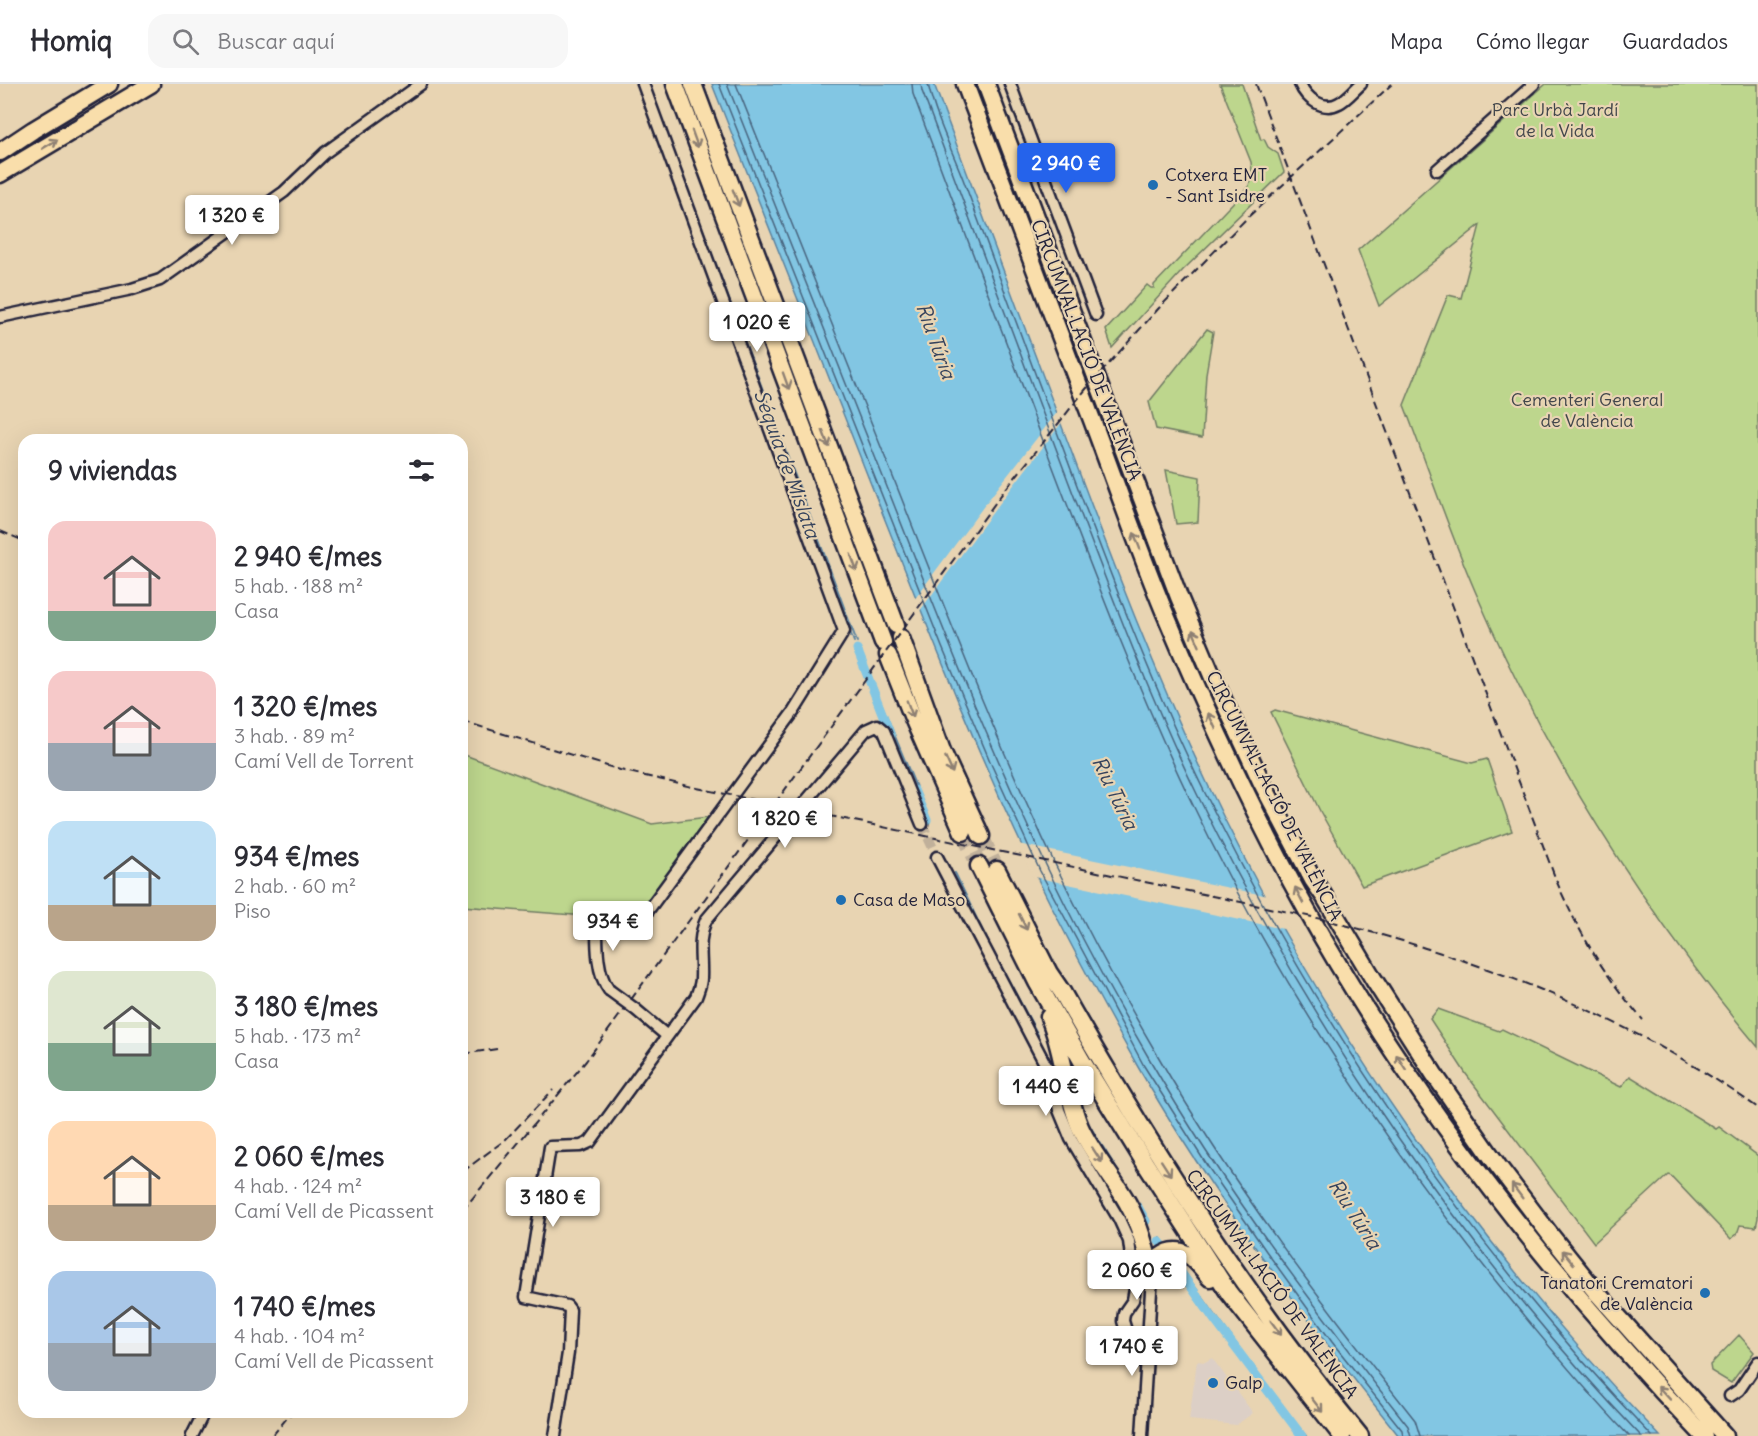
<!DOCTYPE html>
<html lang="es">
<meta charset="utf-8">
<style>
:root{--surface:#fff;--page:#f7f7f7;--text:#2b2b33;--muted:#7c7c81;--line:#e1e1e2;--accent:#2563eb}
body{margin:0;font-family:Delius,sans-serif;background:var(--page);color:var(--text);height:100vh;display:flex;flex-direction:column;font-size:22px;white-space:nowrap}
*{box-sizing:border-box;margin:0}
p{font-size:20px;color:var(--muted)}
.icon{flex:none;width:33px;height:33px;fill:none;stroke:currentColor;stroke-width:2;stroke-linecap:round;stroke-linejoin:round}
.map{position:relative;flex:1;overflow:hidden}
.sheet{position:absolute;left:18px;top:350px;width:450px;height:984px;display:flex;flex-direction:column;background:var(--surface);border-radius:18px;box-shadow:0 6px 24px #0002}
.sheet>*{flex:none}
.price{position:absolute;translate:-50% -51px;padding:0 14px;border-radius:6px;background:#fff;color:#222;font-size:20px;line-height:39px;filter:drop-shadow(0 2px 3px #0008)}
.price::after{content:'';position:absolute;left:50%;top:36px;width:18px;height:14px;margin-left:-9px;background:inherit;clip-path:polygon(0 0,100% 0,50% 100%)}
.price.current{background:var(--accent);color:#fff}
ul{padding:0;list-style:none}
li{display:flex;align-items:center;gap:18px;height:150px;padding:0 30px}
li span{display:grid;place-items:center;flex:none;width:168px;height:120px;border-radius:18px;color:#555}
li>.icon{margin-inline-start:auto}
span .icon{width:72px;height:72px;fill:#fffc;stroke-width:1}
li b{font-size:26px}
h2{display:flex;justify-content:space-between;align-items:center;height:72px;padding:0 30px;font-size:26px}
header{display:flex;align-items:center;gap:36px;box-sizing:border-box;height:84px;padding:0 30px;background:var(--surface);border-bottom:2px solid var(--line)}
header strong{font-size:28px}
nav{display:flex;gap:33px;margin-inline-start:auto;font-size:21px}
.search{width:420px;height:54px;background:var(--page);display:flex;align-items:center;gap:15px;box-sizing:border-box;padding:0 21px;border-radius:18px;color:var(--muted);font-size:22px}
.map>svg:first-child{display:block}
.built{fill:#dccfc6}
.green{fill:#bdd68d;stroke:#707c64;stroke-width:1.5}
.water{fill:#82c6e3;stroke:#5c84a0;stroke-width:1.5}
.pier{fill:#e8d4b2}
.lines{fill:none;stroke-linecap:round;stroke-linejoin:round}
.shore{stroke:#48647e;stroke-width:1.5}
.stream{stroke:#5c84a0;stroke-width:2}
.canal{stroke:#82c6e3;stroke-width:9}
.minor-tunnel{stroke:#c0b09a;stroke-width:10;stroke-dasharray:10 5;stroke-linecap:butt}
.highway-tunnel{stroke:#c0b09a;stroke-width:16;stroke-dasharray:16 8;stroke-linecap:butt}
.minor-casing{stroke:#22223b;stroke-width:15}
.highway-casing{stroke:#22223b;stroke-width:21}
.minor{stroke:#e8d4b2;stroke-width:10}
.highway{stroke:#f9deab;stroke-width:16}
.rail{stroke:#22223b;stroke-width:2;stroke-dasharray:9 4.5;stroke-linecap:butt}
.minor-bridge-casing{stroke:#22223b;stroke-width:15;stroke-linecap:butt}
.minor-bridge{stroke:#e8d4b2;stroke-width:10}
.oneway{stroke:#8e8073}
.poi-dot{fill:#1f6fb2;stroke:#e8d4b2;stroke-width:2}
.labels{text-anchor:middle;stroke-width:4.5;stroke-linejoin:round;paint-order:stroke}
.park-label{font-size:18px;fill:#41464b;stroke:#e8d4b2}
.poi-label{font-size:18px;fill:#22223b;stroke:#e8d4b2;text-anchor:start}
.street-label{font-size:18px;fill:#22223b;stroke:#e8d4b2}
.water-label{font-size:20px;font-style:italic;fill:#35435d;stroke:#e8d4b2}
</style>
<header>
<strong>Homiq</strong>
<div class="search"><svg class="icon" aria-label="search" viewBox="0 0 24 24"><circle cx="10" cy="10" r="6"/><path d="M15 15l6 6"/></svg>Buscar aquí</div>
<nav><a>Mapa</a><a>Cómo llegar</a><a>Guardados</a></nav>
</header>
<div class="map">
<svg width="1758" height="1352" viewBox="0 0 1758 1352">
<rect width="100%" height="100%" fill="#e8d4b2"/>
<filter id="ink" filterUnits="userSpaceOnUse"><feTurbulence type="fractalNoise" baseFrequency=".0167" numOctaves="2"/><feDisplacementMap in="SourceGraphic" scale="12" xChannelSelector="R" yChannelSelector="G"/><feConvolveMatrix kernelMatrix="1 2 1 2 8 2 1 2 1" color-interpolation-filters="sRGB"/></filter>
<g filter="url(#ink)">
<!-- built -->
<path class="built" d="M 1212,1274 L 1253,1329 L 1236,1341 L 1189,1336 L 1197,1277 L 1205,1278 Z"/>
<!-- green -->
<path class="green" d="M 1220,0 L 1242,0 L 1261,56 L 1264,55 L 1268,63 L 1278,70 L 1284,88 L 1183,186 L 1112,264 L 1106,246 L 1147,201 L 1151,204 L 1154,204 L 1154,201 L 1249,102 L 1252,88 L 1251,78 Z
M 1546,0 L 1758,0 L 1758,963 C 1644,827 1550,679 1479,516 C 1451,453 1429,386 1404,321 L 1448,211 L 1461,214 L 1480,141 L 1379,222 L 1358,166 Z
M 1207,245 L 1213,248 L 1206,290 L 1202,354 L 1156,345 L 1149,318 Z
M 1166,386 L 1200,393 L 1198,438 L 1176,440 Z
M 1275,626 L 1472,679 L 1487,675 L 1512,747 L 1362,802 L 1321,729 L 1271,628 Z
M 462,670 L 652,740 L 708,733 L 643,826 L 632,831 L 586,832 L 462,822 Z
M 1438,925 L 1499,947 L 1502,945 L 1621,1003 L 1630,992 L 1716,1045 L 1719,1043 L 1758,1072 L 1758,1134 L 1756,1143 L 1740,1141 L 1737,1150 L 1731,1155 L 1671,1092 L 1668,1091 L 1594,1159 L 1466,990 L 1430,935 Z
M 1739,1251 L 1754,1268 L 1731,1299 L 1711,1287 L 1710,1281 Z"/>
<!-- water -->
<path class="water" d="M 712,0 L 934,0 C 979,121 1024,243 1070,364 C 1113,479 1156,592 1209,703 C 1321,939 1479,1164 1660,1352 L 1399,1352 C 1305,1234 1214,1114 1138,983 C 1102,919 1066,854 1034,787 C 975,665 926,539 876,413 C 822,275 767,138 712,0 Z"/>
<!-- pier -->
<path class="pier" d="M 1059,326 L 1063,337 L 993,428 L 919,528 L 914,516 L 989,415 Z
M 1018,760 L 1268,812 L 1288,846 L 1034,793 Z"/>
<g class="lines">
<!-- shore -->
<path class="shore" d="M 719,0 L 942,563 L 992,682 L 1040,787 L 1144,982 L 1208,1083 L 1266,1167 L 1332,1258 L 1402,1346 L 1403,1352
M 727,0 C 780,134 833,268 887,403 C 937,530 987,658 1046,781 C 1077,847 1113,912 1150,976 C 1224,1105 1316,1225 1408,1342 L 1411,1352
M 736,0 C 790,136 845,272 899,408 C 948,532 996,657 1054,778 C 1086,844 1121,909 1158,972 C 1232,1101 1323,1220 1415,1336 L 1420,1352
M 912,0 L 913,10 C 959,133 1005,256 1051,378 C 1094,491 1137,604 1189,713 C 1272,887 1378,1050 1498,1200 C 1540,1252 1583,1304 1629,1352
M 921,0 L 922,7 C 970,135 1017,263 1066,391 C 1107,499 1147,608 1198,712 C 1312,945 1462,1165 1641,1352
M 928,0 C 935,32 951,64 963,95 C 987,160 1012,226 1036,292 C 1089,432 1139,575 1205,709 C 1320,944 1471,1164 1652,1352"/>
<!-- stream -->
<path class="stream" d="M 681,87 L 857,558
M 849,545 L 854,558
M 859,565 L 929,735
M 955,789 L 988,858 L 1038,951
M 1086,1036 L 1148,1135
M 1160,1153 L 1167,1163
M 1175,1175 L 1276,1315 L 1306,1352"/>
<!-- canal -->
<path class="canal" d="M 857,565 L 891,652
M 914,706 L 927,736
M 1138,1123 L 1146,1137
M 1159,1157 L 1164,1163
M 1170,1173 L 1213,1234 L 1302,1352"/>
<!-- minor-tunnel -->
<path class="minor-tunnel" d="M 922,740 L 937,773"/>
<!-- highway-tunnel -->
<path class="highway-tunnel" d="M 963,748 L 979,782
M 981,752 L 997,786"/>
<!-- minor casing -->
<g class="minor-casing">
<path id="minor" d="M 1010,0 L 1096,231
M 1300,0 C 1306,14 1323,28 1339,19 C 1347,15 1354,6 1361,0
M 1437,86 L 1534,0
M 0,233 L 132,205 L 160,196 L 284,108 L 326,68 L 421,0
M 937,773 L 1053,995 L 1059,1026 L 1071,1055 L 1119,1135 L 1129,1157 L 1135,1205 L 1133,1216 L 1124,1229 L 1123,1237 L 1127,1250 L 1149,1254
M 609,906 C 596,889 597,859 597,838 L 641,836 L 794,627 L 844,547 L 643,0
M 635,925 L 667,952
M 1730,1312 L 1739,1306 L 1758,1278
M 192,1352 L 204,1328
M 555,1352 L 568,1269 L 570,1226 L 567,1222 L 526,1213 L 550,1063 L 581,1062 L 590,1058 L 696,913 C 698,907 701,901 701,894 C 702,873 697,856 706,836 L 866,646 L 877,641 L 884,647 L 922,740
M 1142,1352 L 1152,1191"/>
</g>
<!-- highway casing -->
<g class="highway-casing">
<path id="highway" d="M 675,0 L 883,558
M 693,0 L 896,541
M 965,0 C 1008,112 1050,224 1092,336 C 1116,400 1138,464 1164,527 C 1206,627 1252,727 1305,823 C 1413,1017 1551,1192 1704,1352
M 986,0 L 1179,513 L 1214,596 L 1262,699 L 1313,796 L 1324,812 L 1374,896 L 1434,990 L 1498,1082 L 1552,1153 L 1597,1209 L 1725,1352
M 0,68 L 33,46 L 109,0
M 0,90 L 151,0
M 901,554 L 942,667 L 981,752
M 888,571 L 913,634 L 963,748
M 979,782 L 1037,898 L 1082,977 L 1145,1079 L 1229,1209 L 1342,1352
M 997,786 L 1049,889 L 1062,908 C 1150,1064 1246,1213 1360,1352
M 1049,933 C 1064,968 1065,1008 1080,1043 C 1092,1070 1113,1093 1127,1118 C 1140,1141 1146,1165 1152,1191
M 1152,1191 L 1160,1173 C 1182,1157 1197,1177 1210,1194"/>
</g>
<!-- minor -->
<use href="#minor" class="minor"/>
<!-- highway -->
<use href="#highway" class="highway"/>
<!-- rail -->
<path class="rail" d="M 1256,0 L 1556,796 C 1578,848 1606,894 1643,936
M 0,447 L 24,457
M 462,637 L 620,686 L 692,703 L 1317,834 C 1473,872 1626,930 1758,1024
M 462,970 L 497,965
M 462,1088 L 505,1056 L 553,1006
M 462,1127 L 586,977 L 1001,411 L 1086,305 L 1159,224 L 1246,135 L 1392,0
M 272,1352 L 292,1328"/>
<!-- minor-bridge casing -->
<g class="minor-bridge-casing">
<path id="minor-bridge" d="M 609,906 L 635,925"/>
</g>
<!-- minor-bridge -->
<use href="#minor-bridge" class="minor-bridge"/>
</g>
<!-- one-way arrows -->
<defs><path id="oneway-shaft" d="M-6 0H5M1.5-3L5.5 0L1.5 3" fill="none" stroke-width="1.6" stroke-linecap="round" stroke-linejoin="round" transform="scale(1.5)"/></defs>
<g class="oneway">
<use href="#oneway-shaft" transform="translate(695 55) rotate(70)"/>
<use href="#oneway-shaft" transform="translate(50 60) rotate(-31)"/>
<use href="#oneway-shaft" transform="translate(736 114) rotate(69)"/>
<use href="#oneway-shaft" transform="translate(786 297) rotate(70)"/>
<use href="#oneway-shaft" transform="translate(826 355) rotate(69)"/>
<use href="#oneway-shaft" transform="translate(1137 457) rotate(-111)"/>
<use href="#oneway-shaft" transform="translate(854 479) rotate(70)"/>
<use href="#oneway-shaft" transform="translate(1196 554) rotate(-113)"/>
<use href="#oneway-shaft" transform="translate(910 625) rotate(69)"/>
<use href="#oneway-shaft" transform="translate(1212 637) rotate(-115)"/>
<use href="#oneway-shaft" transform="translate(949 681) rotate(66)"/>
<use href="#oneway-shaft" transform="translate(1299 811) rotate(-117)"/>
<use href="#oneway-shaft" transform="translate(1023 838) rotate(63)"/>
<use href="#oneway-shaft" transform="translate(1401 978) rotate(-123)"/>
<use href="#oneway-shaft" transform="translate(1097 1071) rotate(57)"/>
<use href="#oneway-shaft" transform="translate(1166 1084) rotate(57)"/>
<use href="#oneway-shaft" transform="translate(1517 1107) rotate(-127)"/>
<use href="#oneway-shaft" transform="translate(1568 1173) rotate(-129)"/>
<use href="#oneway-shaft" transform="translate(1276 1244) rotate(54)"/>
<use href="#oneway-shaft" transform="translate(1664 1309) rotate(-133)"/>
<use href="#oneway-shaft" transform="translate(1317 1321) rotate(52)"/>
</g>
</g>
<!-- markers -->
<g class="poi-dot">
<circle cx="1153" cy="101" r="6"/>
<circle cx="841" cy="816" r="6"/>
<circle cx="1705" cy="1209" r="6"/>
<circle cx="1213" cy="1299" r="6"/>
</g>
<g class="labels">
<!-- park labels -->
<g class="park-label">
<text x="1555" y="32">Parc Urbà Jardí<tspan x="1555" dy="21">de la Vida</tspan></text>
<text x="1587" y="322">Cementeri General<tspan x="1587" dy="21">de València</tspan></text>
</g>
<!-- poi labels -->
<g class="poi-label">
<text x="1165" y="97">Cotxera EMT<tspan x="1165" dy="21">- Sant Isidre</tspan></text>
<text x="853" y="822">Casa de Maso</text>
<text x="1693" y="1205" text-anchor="end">Tanatori Crematori<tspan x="1693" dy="21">de València</tspan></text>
<text x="1225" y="1305">Galp</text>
</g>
<!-- street labels -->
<g class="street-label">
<text transform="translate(1086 266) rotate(69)" y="6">CIRCUMVAL·LACIÓ DE VALÈNCIA</text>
<text transform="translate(1274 712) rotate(63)" y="6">CIRCUMVAL·LACIÓ DE VALÈNCIA</text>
<text transform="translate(1272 1200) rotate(54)" y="6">CIRCUMVAL·LACIÓ DE VALÈNCIA</text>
</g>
<!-- water labels -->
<g class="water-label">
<text transform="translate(936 257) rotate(70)" y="7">Riu Túria</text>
<text transform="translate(787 380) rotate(70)" y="7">Séquia de Mislata</text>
<text transform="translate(1115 709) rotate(64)" y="7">Riu Túria</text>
<text transform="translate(1355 1130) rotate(57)" y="7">Riu Túria</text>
</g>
</g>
</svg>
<b class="price current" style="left:1066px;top:110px">2 940 €</b>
<b class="price" style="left:232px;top:162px">1 320 €</b>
<b class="price" style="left:757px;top:269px">1 020 €</b>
<b class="price" style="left:785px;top:765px">1 820 €</b>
<b class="price" style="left:613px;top:868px">934 €</b>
<b class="price" style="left:1046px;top:1033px">1 440 €</b>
<b class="price" style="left:553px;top:1144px">3 180 €</b>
<b class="price" style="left:1137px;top:1217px">2 060 €</b>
<b class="price" style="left:1132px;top:1293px">1 740 €</b>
<section class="sheet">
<h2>9 viviendas<svg class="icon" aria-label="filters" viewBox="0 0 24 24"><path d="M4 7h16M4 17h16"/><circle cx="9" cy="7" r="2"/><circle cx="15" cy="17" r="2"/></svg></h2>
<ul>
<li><span style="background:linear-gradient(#f6c9c9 75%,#7fa58c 0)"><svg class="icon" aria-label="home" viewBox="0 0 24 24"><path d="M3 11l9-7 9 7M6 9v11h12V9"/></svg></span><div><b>2 940 €/mes</b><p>5 hab. · 188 m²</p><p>Casa</p></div></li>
<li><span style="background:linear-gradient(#f6c9c9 60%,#9aa5b1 0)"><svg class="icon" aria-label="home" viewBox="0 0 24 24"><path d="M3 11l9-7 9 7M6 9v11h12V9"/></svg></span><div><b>1 320 €/mes</b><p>3 hab. · 89 m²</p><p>Camí Vell de Torrent</p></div></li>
<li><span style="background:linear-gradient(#bfe0f5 70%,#b9a48a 0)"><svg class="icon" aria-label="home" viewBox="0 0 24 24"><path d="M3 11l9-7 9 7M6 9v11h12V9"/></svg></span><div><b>934 €/mes</b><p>2 hab. · 60 m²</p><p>Piso</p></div></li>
<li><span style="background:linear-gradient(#dfe7d0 60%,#7fa58c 0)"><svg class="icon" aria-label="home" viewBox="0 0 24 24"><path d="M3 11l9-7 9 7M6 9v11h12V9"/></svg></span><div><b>3 180 €/mes</b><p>5 hab. · 173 m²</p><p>Casa</p></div></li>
<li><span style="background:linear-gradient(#ffd9b3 70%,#b9a48a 0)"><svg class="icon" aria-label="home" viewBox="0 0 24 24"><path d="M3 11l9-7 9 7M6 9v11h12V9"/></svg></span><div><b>2 060 €/mes</b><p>4 hab. · 124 m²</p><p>Camí Vell de Picassent</p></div></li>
<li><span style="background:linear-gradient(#a9c7e8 60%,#9aa5b1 0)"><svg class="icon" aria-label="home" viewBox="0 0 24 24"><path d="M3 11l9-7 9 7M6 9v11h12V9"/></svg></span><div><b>1 740 €/mes</b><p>4 hab. · 104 m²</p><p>Camí Vell de Picassent</p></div></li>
</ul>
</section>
</div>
